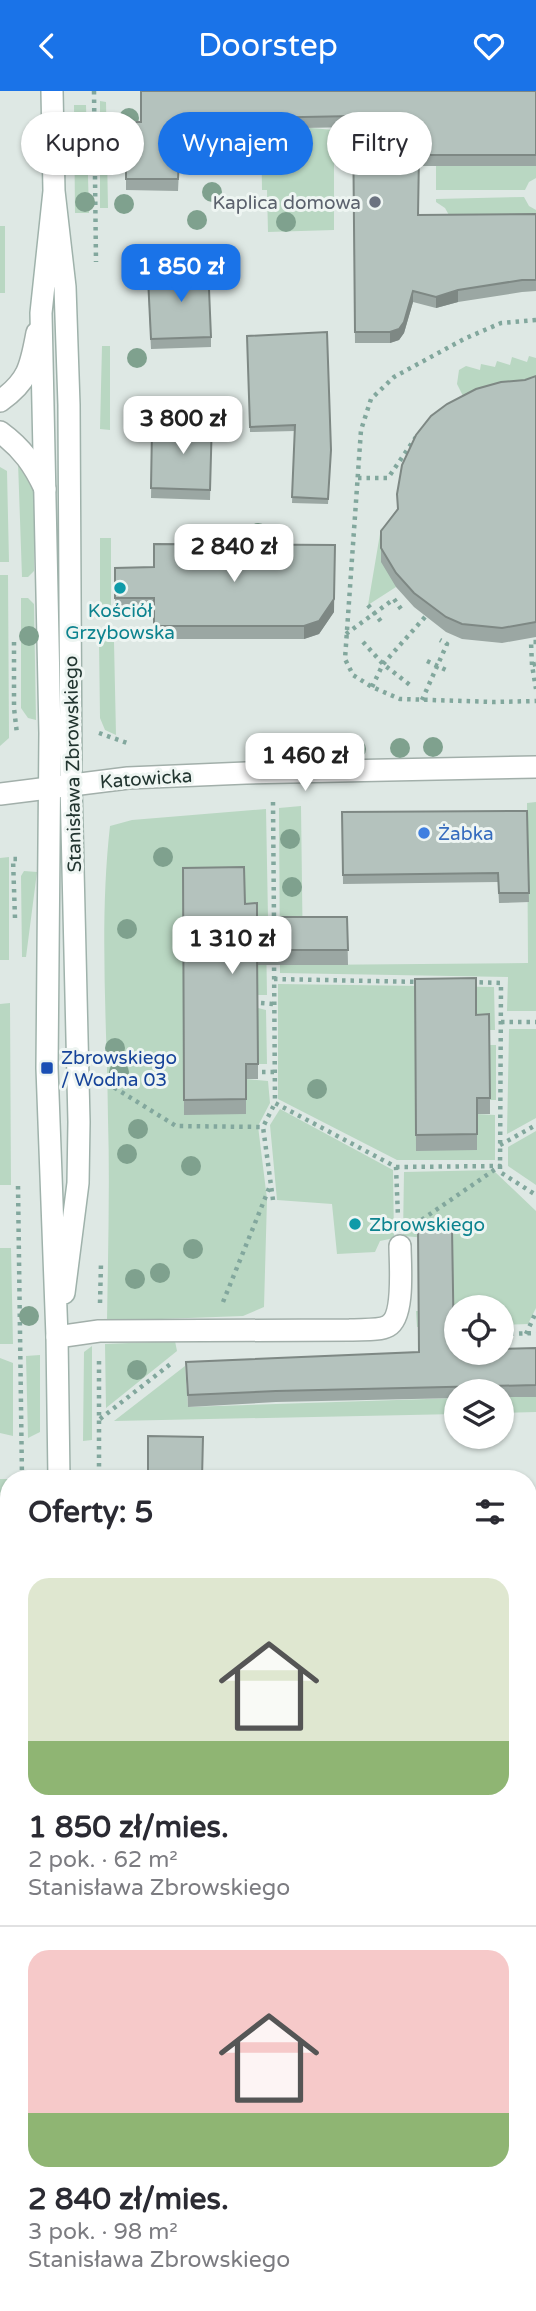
<!DOCTYPE html>
<html lang="pl">
<meta charset="utf-8">
<style>
:root{--surface:#fff;--page:#f7f7f7;--text:#2b2b33;--muted:#7c7c81;--line:#e1e1e2;--accent:#1a73e8}
body{margin:0;font-family:"Varela Round",sans-serif;background:var(--page);color:var(--text);height:100vh;display:flex;flex-direction:column;font-size:26px;white-space:nowrap}
*{box-sizing:border-box;margin:0}
p{font-size:23px;color:var(--muted)}
.icon{flex:none;width:38px;height:38px;fill:none;stroke:currentColor;stroke-width:2;stroke-linecap:round;stroke-linejoin:round}
.map{position:relative;flex:1;overflow:hidden}
.panel{position:absolute;left:0px;top:1379px;width:537px;height:842px;display:flex;flex-direction:column;background:var(--surface);border-radius:28px 28px 0 0;box-shadow:0 2px 5px #0004}
.panel>*{flex:none}
.banner{position:absolute;left:21px;top:21px;width:495px;height:63px;display:flex;gap:14px}
.buttons{position:absolute;left:444px;top:1204px;display:grid;gap:14px}
.buttons a{display:grid;place-items:center;width:70px;height:70px;border-radius:50%;background:var(--surface);box-shadow:0 2px 5px #0004;font-size:35px}
.price{position:absolute;translate:-50% -60px;padding:0 16px;border-radius:14px;background:#fff;color:#222;font-size:23px;line-height:46px;filter:drop-shadow(0 2px 4px #0008)}
.price::after{content:'';position:absolute;left:50%;top:42px;width:21px;height:16px;margin-left:-10px;background:inherit;clip-path:polygon(0 0,100% 0,50% 100%)}
.price.selected{background:var(--accent);color:#fff}
ul{padding:0;list-style:none}
li{display:grid;align-content:center;gap:14px;height:371px;padding:0 28px}
li+li{border-top:2px solid var(--line)}
li span{display:grid;place-items:center;height:217px;border-radius:21px;color:#555}
li>.icon{margin-inline-start:auto}
span .icon{width:126px;height:126px;fill:#fffc;stroke-width:1}
li b{font-size:30px}
h2{display:flex;justify-content:space-between;align-items:center;height:84px;padding:0 28px;font-size:30px}
.pill{padding:0 24px;border-radius:32px;background:var(--surface);box-shadow:0 2px 5px #0004;font-size:24px;line-height:63px}
.pill.selected{background:var(--accent);color:#fff}
header{display:flex;justify-content:space-between;align-items:center;height:91px;padding:0 28px;background:var(--accent);color:#fff;font-size:32px;font-weight:600}
.map>svg:first-child{display:block}
.green{fill:#b9d7c2}
.lines{fill:none;stroke-linecap:round;stroke-linejoin:round}
.stream{stroke:#8cbdc7;stroke-width:12}
.lane-casing{stroke:#a2afaa;stroke-width:24}
.street-casing{stroke:#a2afaa;stroke-width:24}
.secondary-casing{stroke:#9fb2ab;stroke-width:24}
.path{stroke:#82a79d;stroke-width:4.5;stroke-dasharray:3.5 5;stroke-linecap:butt}
.lane{stroke:#fff;stroke-width:21}
.street{stroke:#fff;stroke-width:21}
.secondary{stroke:#fff;stroke-width:21}
.tree{fill:#7fa18e}
.wall{fill:#9ba7a3}
.shaded-wall{fill:#7e8884}
.building{fill:#b4c2bd;stroke:#7e8884;stroke-width:2}
.worship-dot{fill:#6b7280;stroke:#eef5f2;stroke-width:2.5}
.culture-dot{fill:#0f9aa8;stroke:#eef5f2;stroke-width:2.5}
.shop-dot{fill:#3f7fe0;stroke:#eef5f2;stroke-width:2.5}
.transit-dot{fill:#1a4fb4;stroke:#eef5f2;stroke-width:2.5}
.labels{text-anchor:middle;stroke-width:6;stroke-linejoin:round;paint-order:stroke}
.worship-label{font-size:19px;fill:#5b616d;stroke:#eef5f2;text-anchor:end}
.culture-label{font-size:19px;fill:#0d838f;stroke:#eef5f2}
.street-label{font-size:19px;fill:#223530;stroke:#eef5f2}
.shop-label{font-size:19px;fill:#366cbe;stroke:#eef5f2;text-anchor:start}
.transit-label{font-size:19px;fill:#164399;stroke:#eef5f2;text-anchor:start}
</style>
<header><svg class="icon" aria-label="back" viewBox="0 0 24 24"><path d="M15 5l-7 7 7 7"/></svg>Doorstep<svg class="icon" aria-label="heart" viewBox="0 0 24 24"><path d="M12 20l-8-8c-3-5 5-10 8-4 3-6 11-1 8 4z"/></svg></header>
<div class="map">
<svg width="536" height="2220" viewBox="0 0 536 2220">
<rect width="100%" height="100%" fill="#dee8e4"/>
<!-- green -->
<path class="green" d="M 100,10 L 106,11 L 108,117 L 100,117 Z
M 74,14 L 86,14 L 89,122 L 75,122 Z
M 311,37 L 334,39 L 334,139 L 268,141 L 267,99 L 262,99 L 261,38 Z
M 436,75 L 536,75 L 536,87 L 529,91 L 525,99 L 436,99 Z
M 524,106 L 529,115 L 536,119 L 536,126 L 450,126 L 445,117 L 436,111 L 436,108 Z
M 0,135 L 5,135 L 5,202 L 0,202 Z
M 102,255 L 110,255 L 110,339 L 100,338 Z
M 529,265 L 536,267 L 536,291 L 465,309 L 457,293 L 459,279 L 466,275 L 480,279 L 481,273 L 495,276 L 497,270 L 510,274 L 512,266 L 527,271 Z
M 18,371 L 34,401 L 34,480 L 28,486 L 22,486 Z
M 0,376 L 7,380 L 9,471 L 0,471 Z
M 381,437 L 386,448 L 396,496 L 368,514 Z
M 100,447 L 111,447 L 111,524 L 102,524 L 100,520 Z
M 0,484 L 8,484 L 9,647 L 0,655 Z
M 21,507 L 28,507 L 34,513 L 36,629 L 28,627 L 21,617 Z
M 99,550 L 114,551 L 116,644 L 105,639 L 100,627 Z
M 536,711 L 536,920 L 507,920 L 508,886 L 280,882 L 279,717 L 301,715 L 303,874 L 528,872 L 527,712 Z
M 266,718 L 268,827 L 245,828 L 183,792 L 184,1024 L 246,988 L 268,990 L 270,1012 L 258,1035 L 267,1108 L 264,1216 L 243,1225 L 107,1230 C 108,1162 110,1095 108,1028 C 107,931 99,832 110,735 L 132,729 Z
M 9,766 L 9,869 L 0,869 L 0,767 Z
M 24,780 L 37,781 L 26,866 L 22,866 L 21,785 Z
M 245,842 L 266,844 L 267,904 L 258,904 L 258,917 L 266,919 L 267,973 L 246,973 Z
M 278,893 L 494,896 L 495,939 L 476,939 L 477,1059 L 477,1023 L 495,1024 L 495,1069 L 397,1069 L 278,1008 Z
M 10,912 L 11,1094 L 0,1094 L 0,913 Z
M 509,938 L 536,938 L 536,1027 L 507,1043 Z
M 477,954 L 496,954 L 496,1009 L 477,1009 Z
M 280,1018 L 393,1079 L 394,1147 L 380,1150 L 375,1161 L 337,1163 L 332,1113 L 277,1109 L 270,1034 Z
M 536,1040 L 536,1094 L 508,1075 L 508,1056 Z
M 493,1079 L 536,1120 L 536,1217 L 528,1233 L 502,1234 L 502,1216 L 457,1216 L 457,1235 L 417,1236 L 416,1220 L 453,1220 L 452,1149 L 403,1145 L 404,1081 Z
M 0,1157 L 11,1157 L 13,1253 L 0,1253 Z
M 175,1250 L 177,1260 L 106,1317 L 105,1253 Z
M 92,1255 L 92,1349 L 83,1350 L 84,1261 Z
M 40,1264 L 40,1341 L 28,1347 L 26,1265 Z
M 0,1267 L 13,1272 L 13,1345 L 0,1342 Z
M 185,1275 L 188,1316 L 457,1307 L 457,1323 L 114,1330 Z
M 502,1306 L 536,1306 L 536,1321 L 502,1322 Z
M 0,1388 L 9,1388 L 9,1992 L 0,2003 Z
M 528,1743 L 536,1744 L 536,1811 L 529,1810 Z
M 536,1859 L 536,1983 L 529,1984 L 529,1881 L 531,1880 Z
M 9,2006 L 9,2166 L 0,2167 L 0,2016 Z
M 361,2212 L 445,2212 L 446,2220 L 362,2220 Z"/>
<g class="lines">
<!-- stream -->
<path class="stream" d="M 528,1775 L 536,1777"/>
<!-- lane casing -->
<g class="lane-casing">
<path id="lane" d="M 0,310 C 29,290 31,274 37,242
M 0,341 C 22,357 34,374 45,398
M 57,1246 L 99,1240 L 350,1239 C 361,1238 379,1240 388,1235 C 405,1226 400,1172 400,1155
M 528,2033 L 533,2042 L 531,2155"/>
</g>
<!-- street casing -->
<g class="street-casing">
<path id="street" d="M 0,703 L 128,687 L 246,682 L 536,676"/>
</g>
<!-- secondary casing -->
<g class="secondary-casing">
<path id="secondary" d="M 52,0 L 54,100 L 65,196 L 69,314 L 71,693 L 79,1031 L 78,1092 L 64,1202
M 54,100 L 41,222 L 50,642 L 47,977 L 57,1246 L 59,1388
M 69,2212 L 70,2220"/>
</g>
<!-- path -->
<path class="path" d="M 94,0 L 96,171
M 536,229 L 501,232 L 464,248 L 394,286 L 371,308 L 361,339 L 345,568 L 353,584 L 372,596 L 400,608 L 495,611 L 536,610
M 358,387 L 388,387 L 416,346
M 368,514 L 383,533
M 346,543 L 394,508 L 401,518
M 14,551 L 14,617 L 17,643
M 363,551 L 383,573 L 410,594
M 427,570 L 448,580
M 536,573 L 532,574 L 536,598
M 532,574 L 531,551 L 536,551
M 372,596 L 383,573 L 425,526
M 422,609 L 447,553 L 440,549
M 99,642 L 130,653
M 273,711 L 274,832
M 15,827 L 13,768 L 19,768
M 274,868 L 275,1012 L 396,1076 L 398,1126
M 274,888 L 420,891
M 471,891 L 501,892 L 500,1081 L 536,1104
M 261,912 L 274,913
M 501,931 L 536,931
M 262,981 L 274,981
M 107,992 L 176,1035 L 263,1036
M 500,1054 L 536,1034
M 396,1076 L 500,1075 L 417,1132
M 18,1095 L 22,1388
M 273,1109 L 263,1036 L 275,1012
M 223,1211 L 270,1095
M 100,1212 L 101,1172
M 502,1243 L 536,1242
M 526,1243 L 536,1221
M 99,1270 L 99,1388
M 100,1328 L 173,1271
M 0,1652 L 9,1656
M 0,1827 L 9,1830
M 0,2010 L 9,1999
M 528,2186 L 536,2195
M 26,2212 L 26,2220
M 106,2212 L 106,2220
M 452,2212 L 452,2220"/>
<!-- lane -->
<use href="#lane" class="lane"/>
<!-- street -->
<use href="#street" class="street"/>
<!-- secondary -->
<use href="#secondary" class="secondary"/>
</g>
<!-- trees -->
<g class="tree">
<circle cx="129" cy="27" r="10"/>
<circle cx="114" cy="59" r="10"/>
<circle cx="212" cy="101" r="10"/>
<circle cx="85" cy="111" r="10"/>
<circle cx="124" cy="113" r="10"/>
<circle cx="197" cy="129" r="10"/>
<circle cx="286" cy="131" r="10"/>
<circle cx="137" cy="267" r="10"/>
<circle cx="258" cy="442" r="10"/>
<circle cx="29" cy="545" r="10"/>
<circle cx="433" cy="656" r="10"/>
<circle cx="400" cy="657" r="10"/>
<circle cx="356" cy="658" r="10"/>
<circle cx="282" cy="659" r="10"/>
<circle cx="317" cy="659" r="10"/>
<circle cx="290" cy="748" r="10"/>
<circle cx="163" cy="766" r="10"/>
<circle cx="292" cy="796" r="10"/>
<circle cx="127" cy="838" r="10"/>
<circle cx="115" cy="957" r="10"/>
<circle cx="119" cy="981" r="10"/>
<circle cx="317" cy="998" r="10"/>
<circle cx="138" cy="1038" r="10"/>
<circle cx="127" cy="1063" r="10"/>
<circle cx="191" cy="1075" r="10"/>
<circle cx="193" cy="1158" r="10"/>
<circle cx="160" cy="1182" r="10"/>
<circle cx="135" cy="1188" r="10"/>
<circle cx="29" cy="1225" r="10"/>
<circle cx="137" cy="1279" r="10"/>
</g>
<!-- wall -->
<path class="wall" d="M 536,0 L 536,75 L 419,75 L 418,124 L 536,123 L 536,200 L 522,201 L 458,211 L 436,217 L 413,211 L 404,242 L 399,249 L 390,252 L 355,252 L 353,36 L 210,39 L 210,41 L 190,42 L 190,79 L 179,79 L 178,100 L 126,99 L 126,31 L 141,31 Z
M 148,197 L 211,246 L 211,256 L 151,258 Z
M 247,245 L 331,359 L 328,413 L 292,412 L 295,340 L 250,341 Z
M 536,285 L 536,546 L 502,552 L 462,548 L 446,541 L 414,516 L 396,496 L 381,471 L 381,440 L 397,418 L 397,403 Z
M 212,328 L 210,409 L 151,407 L 152,338 L 176,339 Z
M 115,477 L 334,521 L 319,543 L 304,548 L 154,548 L 154,520 L 115,520 Z
M 527,720 L 529,811 L 499,812 L 498,791 L 343,793 L 342,721 Z
M 183,777 L 245,813 L 257,826 L 347,826 L 348,874 L 258,874 L 258,988 L 246,988 L 246,1023 L 184,1024 Z
M 415,888 L 476,924 L 490,1007 L 490,1023 L 477,1023 L 477,1059 L 416,1060 Z
M 536,1257 L 536,1306 L 502,1306 L 502,1300 L 457,1300 L 457,1307 L 276,1311 L 188,1316 L 186,1271 Z
M 528,1607 L 536,1607 L 536,1646 L 528,1645 Z"/>
<!-- shaded-wall -->
<path class="shaded-wall" d="M 458,199 L 458,211 L 436,217 L 436,206 Z
M 413,200 L 413,211 L 404,242 L 399,249 L 390,252 L 390,241 Z
M 335,454 L 334,521 L 319,543 L 304,548 L 304,535 Z"/>
<!-- building -->
<path class="building" d="M 141,0 L 536,0 L 536,64 L 419,64 L 418,124 L 536,123 L 536,189 L 522,189 L 458,199 L 436,206 L 413,200 L 404,231 L 399,238 L 390,241 L 355,241 L 353,25 L 210,28 L 210,30 L 190,31 L 190,68 L 179,68 L 178,88 L 126,88 L 126,31 L 141,31 Z
M 208,174 L 211,246 L 151,248 L 148,187 L 176,186 L 176,175 Z
M 327,241 L 331,359 L 328,408 L 292,406 L 295,334 L 250,336 L 247,245 Z
M 536,285 L 536,531 L 502,537 L 462,533 L 446,526 L 414,502 L 396,482 L 381,457 L 381,440 L 398,418 L 397,403 L 402,374 L 416,344 L 431,325 L 447,313 L 476,298 L 501,291 L 525,289 Z
M 176,327 L 212,328 L 210,399 L 151,397 L 152,338 L 176,339 Z
M 154,453 L 335,454 L 334,508 L 319,530 L 304,535 L 154,535 L 154,507 L 115,507 L 115,477 L 154,476 Z
M 527,720 L 529,802 L 499,802 L 498,782 L 343,784 L 342,721 Z
M 244,776 L 245,813 L 257,812 L 257,826 L 347,826 L 348,859 L 257,859 L 258,973 L 246,973 L 246,1008 L 184,1009 L 183,777 Z
M 476,887 L 476,924 L 489,923 L 490,1007 L 477,1007 L 477,1043 L 416,1044 L 415,888 Z
M 452,1137 L 454,1260 L 457,1260 L 457,1262 L 502,1262 L 502,1258 L 536,1257 L 536,1294 L 276,1300 L 188,1304 L 186,1271 L 419,1261 L 418,1138 Z
M 148,1345 L 203,1346 L 202,1388 L 148,1388 Z
M 528,1607 L 536,1607 L 536,1638 L 528,1638 Z
M 194,2212 L 254,2212 L 254,2220 L 194,2220 Z
M 459,2212 L 522,2212 L 522,2220 L 459,2220 Z"/>
<!-- markers -->
<circle class="worship-dot" cx="375" cy="111" r="7"/>
<g class="culture-dot">
<circle cx="120" cy="497" r="7"/>
<circle cx="355" cy="1133" r="7"/>
</g>
<circle class="shop-dot" cx="424" cy="742" r="7"/>
<rect class="transit-dot" x="40" y="970" width="14" height="14" rx="3.5"/>
<g class="labels">
<!-- worship labels -->
<g class="worship-label">
<text x="361" y="118">Kaplica domowa</text>
</g>
<!-- culture labels -->
<g class="culture-label">
<text x="120" y="526">Kościół<tspan x="120" dy="22">Grzybowska</tspan></text>
<text x="369" y="1140" text-anchor="start">Zbrowskiego</text>
</g>
<!-- street labels -->
<g class="street-label">
<text transform="translate(72 673) rotate(-91)" y="7">Stanisława Zbrowskiego</text>
<text transform="translate(146 687) rotate(-4)" y="7">Katowicka</text>
</g>
<!-- shop labels -->
<g class="shop-label">
<text x="438" y="749">Żabka</text>
</g>
<!-- transit labels -->
<g class="transit-label">
<text x="61" y="973">Zbrowskiego<tspan x="61" dy="22">/ Wodna 03</tspan></text>
</g>
</g>
</svg>
<div class="buttons">
<a><svg class="icon" aria-label="locate" viewBox="0 0 24 24"><circle cx="12" cy="12" r="6"/><path d="M12 2v4M12 18v4M2 12h4M18 12h4"/></svg></a>
<a><svg class="icon" aria-label="layers" viewBox="0 0 24 24"><path d="M12 4l9 5-9 5-9-5zM3 14l9 5 9-5"/></svg></a>
</div>
<b class="price selected" style="left:181px;top:213px">1 850 zł</b>
<b class="price" style="left:183px;top:365px">3 800 zł</b>
<b class="price" style="left:234px;top:493px">2 840 zł</b>
<b class="price" style="left:305px;top:702px">1 460 zł</b>
<b class="price" style="left:232px;top:885px">1 310 zł</b>
<div class="banner">
<a class="pill">Kupno</a>
<a class="pill selected">Wynajem</a>
<a class="pill">Filtry</a>
</div>
<section class="panel">
<h2>Oferty: 5<svg class="icon" aria-label="filters" viewBox="0 0 24 24"><path d="M4 7h16M4 17h16"/><circle cx="9" cy="7" r="2"/><circle cx="15" cy="17" r="2"/></svg></h2>
<ul>
<li><span style="background:linear-gradient(#dfe7d0 75%,#8fb573 0)"><svg class="icon" aria-label="home" viewBox="0 0 24 24"><path d="M3 11l9-7 9 7M6 9v11h12V9"/></svg></span><div><b>1 850 zł/mies.</b><p>2 pok. · 62 m²</p><p>Stanisława Zbrowskiego</p></div></li>
<li><span style="background:linear-gradient(#f6c9c9 75%,#8fb573 0)"><svg class="icon" aria-label="home" viewBox="0 0 24 24"><path d="M3 11l9-7 9 7M6 9v11h12V9"/></svg></span><div><b>2 840 zł/mies.</b><p>3 pok. · 98 m²</p><p>Stanisława Zbrowskiego</p></div></li>
</ul>
</section>
</div>
